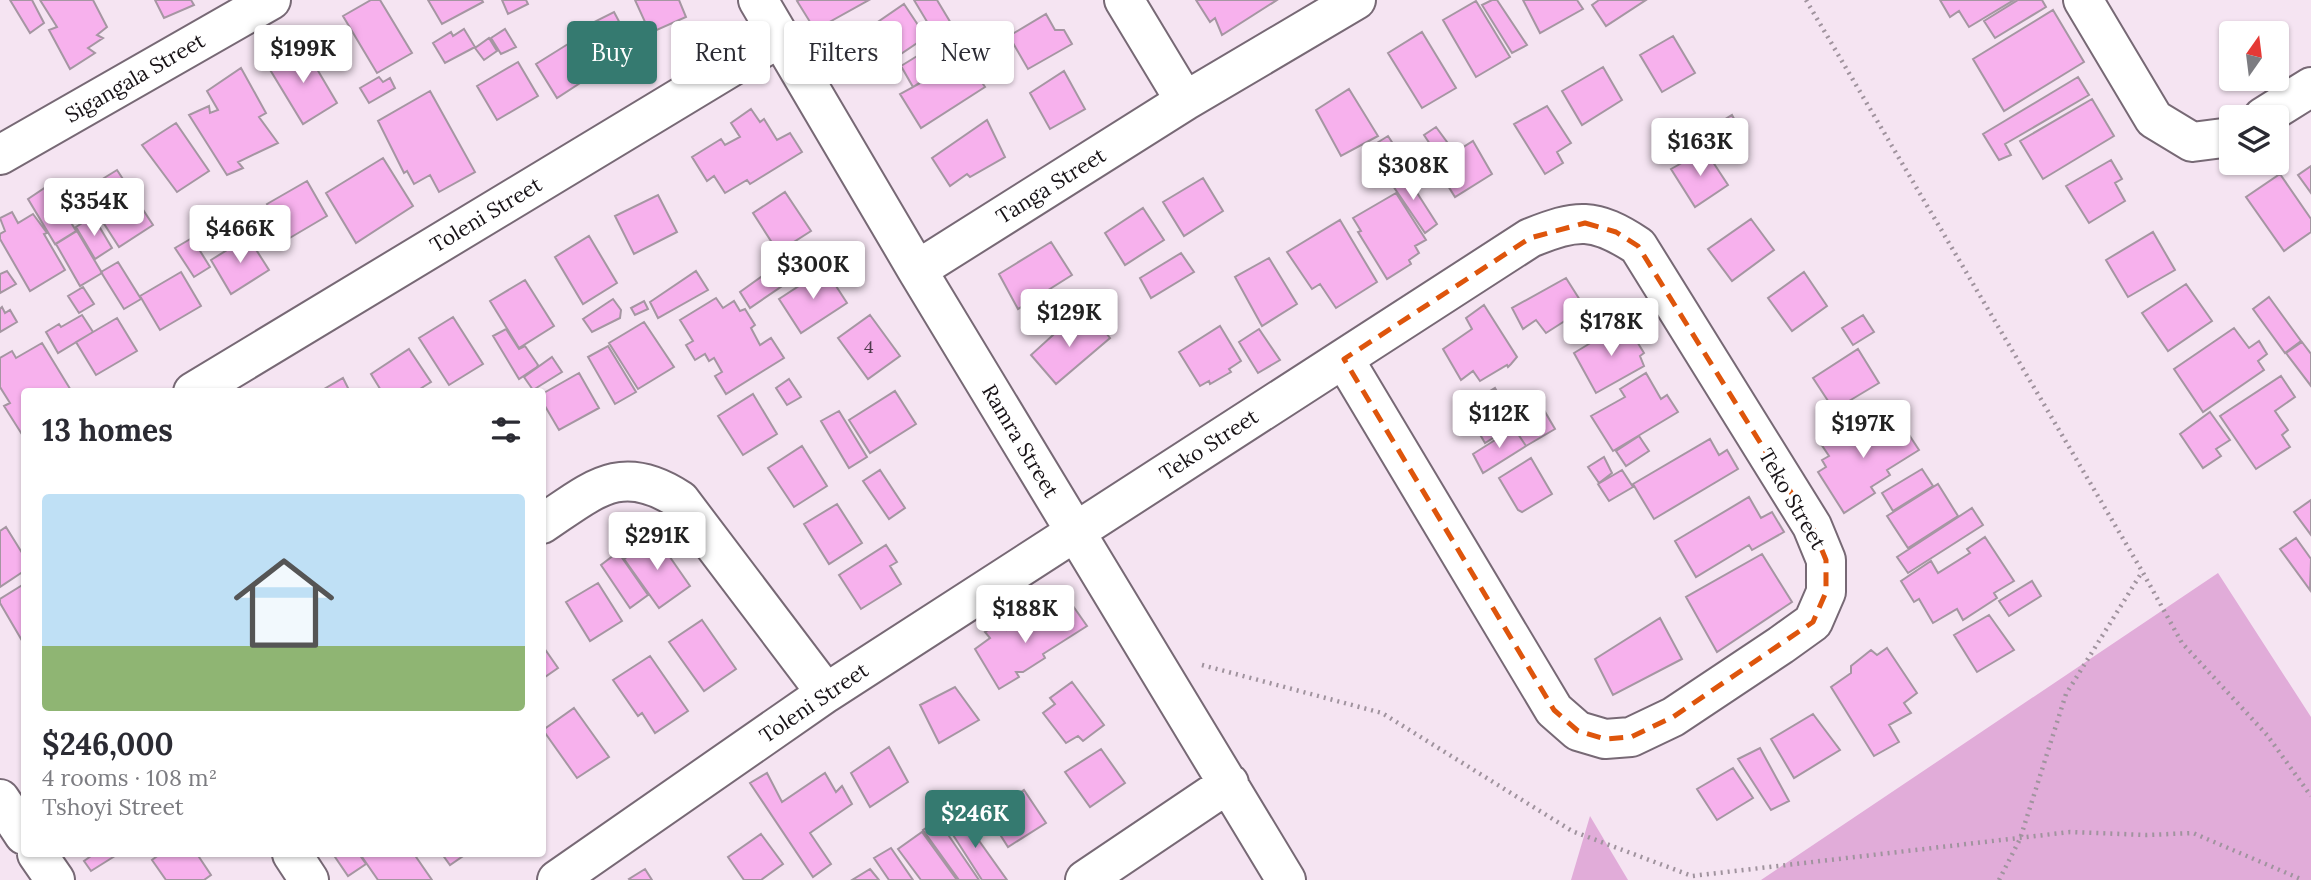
<!DOCTYPE html>
<meta charset="utf-8">
<style>
:root{--surface:#fff;--page:#f7f7f7;--text:#2b2b33;--muted:#7c7c81;--line:#e1e1e2;--accent:#357a70}
body{margin:0;font-family:Lora,serif;background:var(--page);color:var(--text);height:100vh;display:flex;flex-direction:column;font-size:26px;white-space:nowrap}
*{box-sizing:border-box;margin:0}
p{font-size:23px;color:var(--muted)}
.icon{flex:none;width:38px;height:38px;fill:none;stroke:currentColor;stroke-width:2;stroke-linecap:round;stroke-linejoin:round}
.map{position:relative;flex:1;overflow:hidden}
.sheet{position:absolute;left:21px;top:388px;width:525px;height:469px;display:flex;flex-direction:column;background:var(--surface);border-radius:7px;box-shadow:0 2px 5px #0004}
.sheet>*{flex:none}
.hud{position:absolute;left:567px;top:21px;width:665px;height:63px;display:flex;gap:14px}
.needle{width:46px;rotate:14deg}
.tools{position:absolute;left:2219px;top:21px;display:grid;gap:14px}
.tools a{display:grid;place-items:center;width:70px;height:70px;border-radius:7px;background:var(--surface);box-shadow:0 2px 5px #0004;font-size:35px}
.price{position:absolute;translate:-50% -60px;padding:0 16px;border-radius:7px;background:#fff;color:#222;font-size:23px;line-height:46px;filter:drop-shadow(0 2px 4px #0008)}
.price::after{content:'';position:absolute;left:50%;top:42px;width:21px;height:16px;margin-left:-10px;background:inherit;clip-path:polygon(0 0,100% 0,50% 100%)}
.price.current{background:var(--accent);color:#fff}
ul{padding:0;list-style:none}
li{display:grid;align-content:center;gap:14px;height:371px;padding:0 21px}
li+li{border-top:2px solid var(--line)}
li span{display:grid;place-items:center;height:217px;border-radius:7px;color:#555}
li>.icon{margin-inline-start:auto}
span .icon{width:126px;height:126px;fill:#fffc;stroke-width:1}
li b{font-size:30px}
h2{display:flex;justify-content:space-between;align-items:center;height:84px;padding:0 21px;font-size:30px}
.tag{padding:0 24px;border-radius:7px;background:var(--surface);box-shadow:0 2px 5px #0004;font-size:24px;line-height:63px}
.tag.current{background:var(--accent);color:#fff}
.map>svg:first-child{display:block}
.green{fill:#e1acd9}
.building{fill:#f7b1ed;stroke:#a596a2;stroke-width:2}
.lines{fill:none;stroke-linecap:round;stroke-linejoin:round}
.minor-casing{stroke:#776975;stroke-width:42}
.path{stroke:#a0939e;stroke-width:4.5;stroke-dasharray:2 5;stroke-linecap:butt}
.minor{stroke:#fff;stroke-width:38}
.marked{fill:none;stroke:#de550c;stroke-width:5;stroke-dasharray:14 9;stroke-linejoin:round}
.labels{text-anchor:middle;stroke-width:7;stroke-linejoin:round;paint-order:stroke}
.number-label{font-size:18px;fill:#4f3a4c}
.street-label{font-size:21px;fill:#171216;stroke:#fff}
</style>
<div class="map">
<svg width="2311" height="880" viewBox="0 0 2311 880">
<rect width="100%" height="100%" fill="#f5e4f2"/>
<!-- green -->
<path class="green" d="M 2218,573 L 2311,717 L 2311,880 L 1761,880 Z
M 1590,816 L 1628,880 L 1571,880 Z"/>
<!-- building -->
<path class="building" d="M 10,0 L 32,0 L 44,23 L 30,33 Z
M 40,0 L 93,0 L 107,27 L 97,35 L 103,38 L 88,48 L 95,53 L 70,69 L 49,30 L 57,27 Z
M 155,0 L 191,0 L 194,5 L 164,18 Z
M 371,0 L 380,0 L 412,53 L 377,73 L 343,16 Z
M 428,0 L 482,0 L 483,2 L 442,24 Z
M 502,0 L 526,0 L 528,4 L 508,14 Z
M 635,0 L 679,0 L 686,17 L 650,33 Z
M 799,0 L 869,0 L 815,30 L 797,1 Z
M 914,0 L 937,0 L 952,25 L 935,35 Z
M 1196,0 L 1277,0 L 1222,35 L 1215,18 L 1210,22 Z
M 1492,0 L 1497,0 L 1527,45 L 1512,53 L 1482,5 Z
M 1523,0 L 1577,0 L 1583,9 L 1540,33 Z
M 1599,0 L 1646,0 L 1606,26 L 1592,5 Z
M 1940,0 L 2014,0 L 1969,27 L 1959,11 L 1950,17 Z
M 2018,0 L 2042,0 L 2046,7 L 1995,38 L 1984,21 Z
M 1476,1 L 1510,57 L 1476,77 L 1443,20 Z
M 904,4 L 926,37 L 883,66 L 874,52 L 882,47 L 869,28 Z
M 2053,10 L 2084,62 L 2004,111 L 1973,59 Z
M 614,12 L 623,29 L 600,38 L 590,24 Z
M 1046,14 L 1055,30 L 1064,30 L 1072,44 L 1028,69 L 1009,36 Z
M 464,29 L 475,47 L 445,63 L 433,43 L 451,32 L 453,36 Z
M 505,29 L 516,47 L 501,54 L 491,38 Z
M 956,32 L 970,49 L 913,87 L 901,66 Z
M 1422,32 L 1456,88 L 1422,108 L 1388,53 Z
M 1673,36 L 1695,73 L 1662,92 L 1640,55 Z
M 489,38 L 497,51 L 484,60 L 475,48 Z
M 576,39 L 597,72 L 557,98 L 536,64 Z
M 304,47 L 337,103 L 303,124 L 269,68 Z
M 966,58 L 985,87 L 921,128 L 900,94 Z
M 518,62 L 538,96 L 497,120 L 477,86 Z
M 1603,67 L 1622,100 L 1582,125 L 1562,91 Z
M 241,68 L 266,113 L 259,117 L 278,143 L 238,162 L 243,168 L 227,175 L 189,115 L 209,106 L 210,113 L 218,110 L 207,91 Z
M 1064,71 L 1085,109 L 1050,129 L 1030,93 Z
M 379,77 L 383,82 L 390,78 L 395,88 L 369,103 L 360,88 Z
M 2078,77 L 2089,95 L 2005,144 L 2011,155 L 1999,160 L 1983,134 Z
M 1349,89 L 1378,136 L 1341,156 L 1316,110 Z
M 430,91 L 475,172 L 439,192 L 430,175 L 414,184 L 407,171 L 404,173 L 378,121 Z
M 2092,99 L 2114,136 L 2043,179 L 2020,141 Z
M 1547,106 L 1571,143 L 1557,152 L 1563,163 L 1545,174 L 1514,124 Z
M 751,109 L 760,122 L 764,119 L 777,140 L 790,133 L 802,152 L 750,184 L 747,180 L 725,193 L 714,176 L 707,181 L 692,157 L 721,139 L 725,145 L 740,137 L 731,123 Z
M 1732,115 L 1739,128 L 1725,137 L 1717,124 Z
M 987,120 L 1005,157 L 970,177 L 967,174 L 950,186 L 932,158 Z
M 176,123 L 209,171 L 177,192 L 142,145 Z
M 1436,127 L 1447,142 L 1434,150 L 1424,135 Z
M 1388,136 L 1397,150 L 1373,165 L 1364,151 Z
M 1473,141 L 1492,174 L 1455,197 L 1435,165 Z
M 1705,150 L 1728,185 L 1695,207 L 1671,169 Z
M 383,158 L 413,206 L 356,243 L 326,193 Z
M 2111,160 L 2122,179 L 2115,183 L 2125,201 L 2089,223 L 2066,186 Z
M 2311,166 L 2311,193 L 2298,175 Z
M 117,170 L 153,225 L 119,247 L 83,191 Z
M 1403,171 L 1437,224 L 1425,233 L 1389,180 Z
M 2280,174 L 2311,219 L 2311,232 L 2284,251 L 2246,197 Z
M 1203,178 L 1223,211 L 1184,236 L 1163,202 Z
M 307,181 L 327,216 L 288,239 L 267,204 Z
M 49,185 L 76,231 L 55,244 L 28,199 Z
M 785,192 L 811,231 L 778,252 L 753,213 Z
M 1396,193 L 1426,240 L 1415,246 L 1419,253 L 1409,260 L 1411,264 L 1387,279 L 1358,232 L 1361,231 L 1353,218 Z
M 658,195 L 677,232 L 634,254 L 615,216 Z
M 1143,208 L 1164,240 L 1125,265 L 1105,233 Z
M 12,212 L 18,223 L 33,214 L 47,233 L 44,234 L 65,270 L 30,291 L 0,239 L 0,234 L 5,231 L 0,218 Z
M 93,216 L 112,248 L 95,259 L 76,227 Z
M 1751,219 L 1774,250 L 1732,281 L 1708,249 Z
M 1340,220 L 1377,282 L 1336,308 L 1320,284 L 1312,289 L 1287,252 Z
M 77,231 L 102,273 L 80,286 L 56,244 Z
M 2153,232 L 2175,270 L 2128,297 L 2106,260 Z
M 589,236 L 617,283 L 583,304 L 555,257 Z
M 248,237 L 269,270 L 231,294 L 211,260 Z
M 192,238 L 210,267 L 194,277 L 175,248 Z
M 1051,242 L 1072,275 L 1018,309 L 999,274 Z
M 1181,253 L 1194,272 L 1151,298 L 1140,278 Z
M 1269,258 L 1297,304 L 1262,326 L 1235,277 Z
M 118,262 L 141,299 L 124,309 L 101,272 Z
M 779,264 L 791,280 L 750,308 L 740,292 Z
M 825,269 L 847,303 L 801,333 L 779,299 Z
M 7,271 L 16,284 L 0,293 L 0,274 Z
M 696,271 L 708,290 L 658,318 L 650,302 Z
M 181,272 L 201,306 L 160,330 L 140,296 Z
M 1804,272 L 1827,306 L 1792,331 L 1768,298 Z
M 1566,278 L 1585,308 L 1546,333 L 1536,320 L 1523,329 L 1512,308 Z
M 525,280 L 554,326 L 519,348 L 490,301 Z
M 2186,284 L 2212,321 L 2168,351 L 2142,313 Z
M 83,287 L 94,304 L 79,313 L 68,296 Z
M 2269,297 L 2301,341 L 2285,353 L 2253,309 Z
M 716,298 L 723,308 L 734,301 L 740,311 L 745,309 L 755,325 L 751,328 L 760,345 L 771,338 L 784,358 L 726,394 L 715,376 L 722,372 L 714,358 L 709,361 L 705,354 L 695,360 L 686,345 L 693,341 L 680,320 Z
M 613,299 L 621,310 L 620,318 L 592,332 L 583,319 Z
M 644,301 L 648,309 L 635,315 L 631,308 Z
M 1090,302 L 1104,319 L 1087,331 L 1074,316 Z
M 1484,305 L 1517,357 L 1511,364 L 1508,367 L 1507,365 L 1480,381 L 1473,371 L 1461,380 L 1443,349 L 1472,329 L 1466,318 Z
M 2,307 L 5,313 L 10,310 L 17,322 L 0,332 L 0,309 Z
M 82,315 L 93,332 L 58,353 L 46,332 L 59,324 L 61,327 Z
M 870,315 L 900,356 L 868,379 L 838,338 Z
M 1863,315 L 1874,332 L 1853,345 L 1842,328 Z
M 1074,316 L 1087,331 L 1098,323 L 1110,338 L 1056,384 L 1031,355 Z
M 453,317 L 483,364 L 449,385 L 419,338 Z
M 117,318 L 137,351 L 96,375 L 76,342 Z
M 644,322 L 674,367 L 638,389 L 609,343 Z
M 1625,322 L 1644,353 L 1640,356 L 1644,366 L 1596,393 L 1574,353 Z
M 1220,326 L 1241,361 L 1229,369 L 1231,372 L 1210,384 L 1209,381 L 1200,386 L 1179,352 Z
M 2234,328 L 2249,348 L 2259,341 L 2267,354 L 2258,361 L 2264,370 L 2203,412 L 2174,369 Z
M 506,329 L 519,349 L 525,346 L 538,365 L 537,367 L 519,379 L 493,336 Z
M 1259,329 L 1280,360 L 1258,373 L 1239,342 Z
M 2302,342 L 2311,354 L 2311,386 L 2286,353 Z
M 42,343 L 72,392 L 24,392 L 24,435 L 23,436 L 4,406 L 10,403 L 0,387 L 0,358 L 12,351 L 16,358 Z
M 608,346 L 636,392 L 615,404 L 588,357 Z
M 409,349 L 431,382 L 415,392 L 382,392 L 371,374 Z
M 1858,349 L 1879,383 L 1834,410 L 1813,378 Z
M 552,357 L 562,372 L 533,390 L 524,377 Z
M 579,373 L 599,408 L 559,430 L 542,401 L 542,394 Z
M 1646,373 L 1661,399 L 1667,395 L 1678,412 L 1613,451 L 1591,416 L 1625,397 L 1620,389 Z
M 2281,376 L 2295,397 L 2275,411 L 2288,430 L 2282,435 L 2290,447 L 2256,469 L 2220,416 Z
M 343,378 L 350,392 L 319,392 Z
M 789,379 L 801,397 L 787,405 L 776,388 Z
M 1495,388 L 1515,424 L 1485,443 L 1464,407 Z
M 895,391 L 916,424 L 870,453 L 849,420 Z
M 753,394 L 777,434 L 743,455 L 718,416 Z
M 1541,405 L 1555,429 L 1526,446 L 1514,428 L 1530,418 L 1527,411 Z
M 839,411 L 867,457 L 849,468 L 821,421 Z
M 2210,412 L 2230,440 L 2216,449 L 2221,456 L 2203,468 L 2180,434 Z
M 1896,415 L 1919,450 L 1887,470 L 1890,475 L 1871,487 L 1875,493 L 1844,513 L 1818,472 L 1826,467 L 1822,460 L 1829,456 L 1819,441 L 1850,421 L 1861,438 Z
M 1514,428 L 1526,446 L 1483,473 L 1473,454 Z
M 1639,436 L 1649,451 L 1626,466 L 1616,451 Z
M 1710,439 L 1719,455 L 1727,450 L 1738,469 L 1654,519 L 1633,484 Z
M 802,446 L 827,486 L 794,507 L 768,468 Z
M 1604,457 L 1612,473 L 1599,483 L 1588,467 Z
M 1531,458 L 1552,494 L 1522,512 L 1518,510 L 1499,478 Z
M 1922,469 L 1933,486 L 1893,511 L 1882,493 Z
M 880,470 L 905,508 L 889,519 L 863,481 Z
M 1622,470 L 1633,487 L 1609,501 L 1598,484 Z
M 1938,484 L 1958,516 L 1908,548 L 1887,516 Z
M 1749,497 L 1761,518 L 1772,512 L 1784,532 L 1752,550 L 1749,545 L 1696,577 L 1675,541 Z
M 2311,500 L 2311,535 L 2294,512 Z
M 837,504 L 862,543 L 829,564 L 804,524 Z
M 1972,508 L 1983,525 L 1908,573 L 1897,557 Z
M 6,527 L 24,556 L 24,571 L 0,587 L 0,531 Z
M 656,537 L 690,586 L 659,608 L 624,559 Z
M 1985,537 L 2014,581 L 1994,593 L 1997,598 L 1963,620 L 1957,609 L 1933,623 L 1919,599 L 1914,602 L 1901,581 L 1931,561 L 1938,573 L 1970,553 L 1967,549 Z
M 2296,538 L 2311,559 L 2310,590 L 2280,549 Z
M 886,545 L 897,562 L 890,566 L 901,584 L 861,609 L 839,575 Z
M 618,552 L 648,595 L 630,608 L 601,565 Z
M 1762,554 L 1792,602 L 1717,652 L 1686,597 Z
M 2032,581 L 2041,596 L 2009,616 L 1999,601 Z
M 598,583 L 622,621 L 590,641 L 566,602 Z
M 24,584 L 24,644 L 0,603 L 0,599 Z
M 1073,606 L 1087,626 L 1043,654 L 1045,658 L 1023,672 L 1016,672 L 1019,677 L 999,689 L 975,649 L 990,638 L 985,632 L 1001,623 L 1007,630 L 1018,625 L 1023,628 L 1043,616 L 1050,622 Z
M 1989,615 L 2014,650 L 1977,672 L 1954,635 Z
M 1660,618 L 1682,659 L 1613,695 L 1595,659 Z
M 702,620 L 736,669 L 704,691 L 669,642 Z
M 542,645 L 558,668 L 542,679 Z
M 1887,648 L 1917,693 L 1904,703 L 1911,713 L 1889,725 L 1899,742 L 1874,756 L 1831,687 L 1851,673 L 1851,666 L 1871,650 L 1877,655 Z
M 650,656 L 688,711 L 655,733 L 642,713 L 638,716 L 613,680 Z
M 1072,682 L 1104,725 L 1083,741 L 1078,736 L 1066,743 L 1043,713 L 1055,704 L 1050,698 Z
M 955,687 L 979,720 L 939,743 L 920,705 Z
M 574,708 L 609,757 L 577,778 L 543,730 Z
M 1813,714 L 1840,750 L 1794,778 L 1771,739 Z
M 889,747 L 908,782 L 870,807 L 851,773 Z
M 1760,748 L 1789,801 L 1771,810 L 1738,759 Z
M 1101,749 L 1125,783 L 1090,807 L 1065,772 Z
M 1733,768 L 1753,798 L 1717,820 L 1697,789 Z
M 767,773 L 782,802 L 825,773 L 836,792 L 842,786 L 852,804 L 810,833 L 831,864 L 813,877 L 750,783 Z
M 1024,790 L 1046,823 L 1008,847 L 987,814 Z
M 960,814 L 1007,880 L 982,880 L 946,824 Z
M 938,820 L 979,880 L 959,880 L 923,830 Z
M 922,832 L 957,880 L 921,880 L 898,849 Z
M 761,834 L 783,864 L 761,880 L 744,880 L 728,857 Z
M 891,848 L 913,880 L 889,880 L 874,858 Z
M 94,854 L 118,854 L 91,871 L 84,861 Z
M 160,854 L 197,854 L 211,875 L 204,880 L 166,880 L 152,860 Z
M 333,854 L 359,854 L 366,864 L 348,876 Z
M 360,854 L 414,854 L 432,880 L 378,880 Z
M 442,854 L 466,854 L 450,865 Z
M 645,869 L 652,880 L 630,880 L 629,879 Z
M 870,869 L 879,880 L 852,880 Z"/>
<g class="lines">
<!-- minor casing -->
<g class="minor-casing">
<path id="minor" d="M 758,0 L 917,270 L 1286,880
M 1124,0 L 1185,101
M 2083,0 L 2154,119 L 2192,142 L 2231,137
M 2263,117 L 2311,87
M 0,155 L 271,0
M 917,270 L 1185,101 L 1356,0
M 193,392 L 779,38
M 542,524 C 593,490 621,461 680,500 L 826,693
M 0,799 L 24,835
M 37,854 L 55,880
M 292,854 L 309,880
M 557,880 L 826,693 L 1530,238 C 1577,219 1594,217 1638,246 L 1812,526 L 1826,560 L 1826,592 L 1813,622 L 1781,645 L 1673,717 L 1631,737 L 1605,739 L 1578,731 L 1554,710 L 1344,359
M 1085,880 L 1229,783"/>
</g>
<!-- path -->
<path class="path" d="M 1806,0 L 2142,571 L 2182,643 L 2267,735 L 2311,796
M 1202,665 L 1382,713 L 1572,831 L 1692,876 L 2070,832 L 2147,835 L 2193,833 L 2303,880
M 1999,880 L 2020,839 L 2066,694 L 2142,572"/>
<!-- minor -->
<use href="#minor" class="minor"/>
</g>
<!-- marked area -->
<path class="marked" d="M 1585,223 L 1616,232 L 1638,246 L 1812,526 L 1826,560 L 1826,592 L 1813,622 L 1673,717 L 1631,737 L 1605,739 L 1578,731 L 1554,710 L 1344,359 L 1530,238 Z"/>
<g class="labels">
<!-- number labels -->
<g class="number-label">
<text x="869" y="353">4</text>
</g>
<!-- street labels -->
<g class="street-label">
<text transform="translate(135 78) rotate(-30)" y="7">Sigangala Street</text>
<text transform="translate(1051 186) rotate(-32)" y="7">Tanga Street</text>
<text transform="translate(486 215) rotate(-31)" y="7">Toleni Street</text>
<text transform="translate(1020 441) rotate(59)" y="7">Ramra Street</text>
<text transform="translate(1209 445) rotate(-33)" y="7">Teko Street</text>
<text transform="translate(1792 499) rotate(60)" y="7">Teko Street</text>
<text transform="translate(814 703) rotate(-34)" y="7">Toleni Street</text>
</g>
</g>
</svg>
<div class="tools">
<a><svg class="needle" viewBox="-14 -14 28 28"><path d="M0-13l5 13h-10z" fill="#e53935"/><path d="M0 13l5-13h-10z" fill="#7c7c81"/></svg></a>
<a><svg class="icon" aria-label="layers" viewBox="0 0 24 24"><path d="M12 4l9 5-9 5-9-5zM3 14l9 5 9-5"/></svg></a>
</div>
<b class="price" style="left:303px;top:85px">$199K</b>
<b class="price" style="left:1700px;top:178px">$163K</b>
<b class="price" style="left:1413px;top:202px">$308K</b>
<b class="price" style="left:94px;top:238px">$354K</b>
<b class="price" style="left:240px;top:265px">$466K</b>
<b class="price" style="left:813px;top:301px">$300K</b>
<b class="price" style="left:1069px;top:349px">$129K</b>
<b class="price" style="left:1611px;top:358px">$178K</b>
<b class="price" style="left:1499px;top:450px">$112K</b>
<b class="price" style="left:1863px;top:460px">$197K</b>
<b class="price" style="left:657px;top:572px">$291K</b>
<b class="price" style="left:1025px;top:645px">$188K</b>
<b class="price current" style="left:975px;top:850px">$246K</b>
<div class="hud">
<a class="tag current">Buy</a>
<a class="tag">Rent</a>
<a class="tag">Filters</a>
<a class="tag">New</a>
</div>
<section class="sheet">
<h2>13 homes<svg class="icon" aria-label="filters" viewBox="0 0 24 24"><path d="M4 7h16M4 17h16"/><circle cx="9" cy="7" r="2"/><circle cx="15" cy="17" r="2"/></svg></h2>
<ul>
<li><span style="background:linear-gradient(#bfe0f5 70%,#8fb573 0)"><svg class="icon" aria-label="home" viewBox="0 0 24 24"><path d="M3 11l9-7 9 7M6 9v11h12V9"/></svg></span><div><b>$246,000</b><p>4 rooms · 108 m²</p><p>Tshoyi Street</p></div></li>
</ul>
</section>
</div>
